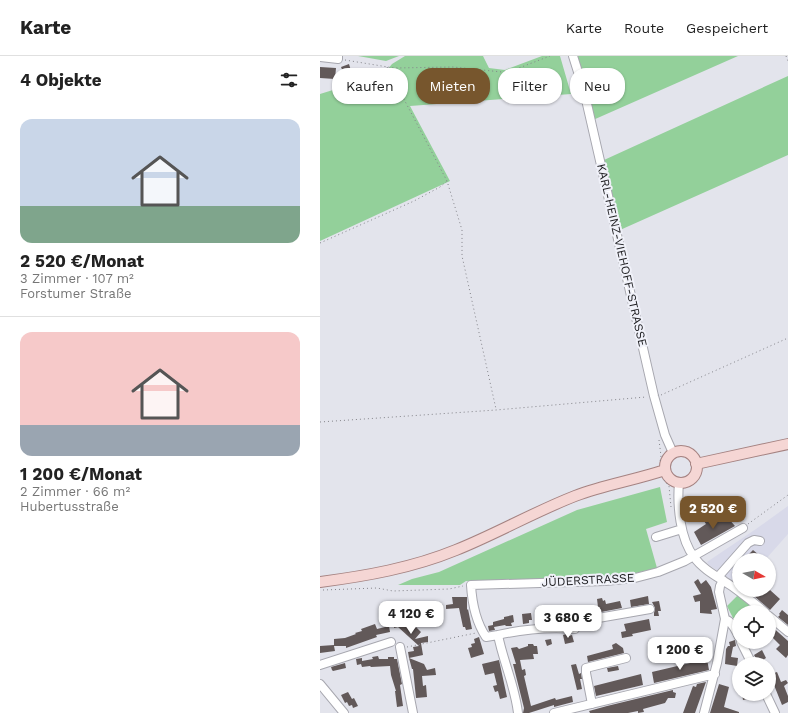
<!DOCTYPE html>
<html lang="de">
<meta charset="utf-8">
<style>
:root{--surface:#fff;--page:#f2f2f2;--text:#222;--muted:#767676;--line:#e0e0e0;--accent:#77562d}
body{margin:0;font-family:"Work Sans",sans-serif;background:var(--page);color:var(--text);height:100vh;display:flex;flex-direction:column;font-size:15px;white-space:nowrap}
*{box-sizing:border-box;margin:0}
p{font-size:13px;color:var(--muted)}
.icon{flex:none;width:22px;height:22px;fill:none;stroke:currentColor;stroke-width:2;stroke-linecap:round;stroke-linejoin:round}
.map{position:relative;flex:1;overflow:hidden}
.panel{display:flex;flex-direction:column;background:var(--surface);width:320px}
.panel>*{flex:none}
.guide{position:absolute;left:12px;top:12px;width:380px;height:36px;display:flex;gap:8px}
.needle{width:26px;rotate:99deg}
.controls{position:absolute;left:412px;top:497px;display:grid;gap:8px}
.controls a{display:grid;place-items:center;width:44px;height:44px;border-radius:50%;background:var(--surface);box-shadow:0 1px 3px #0004;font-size:20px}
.price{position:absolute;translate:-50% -34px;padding:0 9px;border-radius:8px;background:#fff;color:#222;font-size:13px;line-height:26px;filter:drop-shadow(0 1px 2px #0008)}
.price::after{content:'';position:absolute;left:50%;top:24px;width:12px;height:9px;margin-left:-6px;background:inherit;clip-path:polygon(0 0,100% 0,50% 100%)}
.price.active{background:var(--accent);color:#fff}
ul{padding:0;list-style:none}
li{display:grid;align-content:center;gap:8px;height:212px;padding:0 20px}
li+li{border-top:1px solid var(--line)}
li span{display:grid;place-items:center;height:124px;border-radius:12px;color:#555}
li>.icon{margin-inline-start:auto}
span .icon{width:72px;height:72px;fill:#fffc;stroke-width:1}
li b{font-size:17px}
h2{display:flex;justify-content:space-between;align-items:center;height:48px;padding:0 20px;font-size:17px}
.chip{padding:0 14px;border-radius:16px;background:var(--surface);box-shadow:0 1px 3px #0004;font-size:14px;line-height:36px}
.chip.active{background:var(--accent);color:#fff}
header{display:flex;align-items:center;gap:24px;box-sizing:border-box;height:56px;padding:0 20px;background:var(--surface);border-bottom:1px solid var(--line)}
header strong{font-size:19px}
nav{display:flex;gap:22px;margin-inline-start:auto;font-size:14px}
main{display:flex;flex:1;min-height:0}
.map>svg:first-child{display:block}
.built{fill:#d8d9e9}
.green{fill:#93d09a}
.building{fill:#625959}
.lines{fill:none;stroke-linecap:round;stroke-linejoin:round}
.minor-casing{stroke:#a7a7af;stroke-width:10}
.major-casing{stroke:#a58382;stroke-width:12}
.path{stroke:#838389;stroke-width:1;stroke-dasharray:1 3;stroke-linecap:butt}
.minor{stroke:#fff;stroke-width:8}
.major{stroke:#f5d6d4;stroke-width:10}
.labels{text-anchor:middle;stroke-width:4;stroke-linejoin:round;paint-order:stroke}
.street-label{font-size:12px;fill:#1c1c1f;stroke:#f0f1f9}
</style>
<header>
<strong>Karte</strong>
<nav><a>Karte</a><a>Route</a><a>Gespeichert</a></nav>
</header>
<main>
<section class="panel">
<h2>4 Objekte<svg class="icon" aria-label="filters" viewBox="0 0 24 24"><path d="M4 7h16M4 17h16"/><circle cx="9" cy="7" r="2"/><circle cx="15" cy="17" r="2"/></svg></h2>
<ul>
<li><span style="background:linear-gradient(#c9d6e8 70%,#7fa58c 0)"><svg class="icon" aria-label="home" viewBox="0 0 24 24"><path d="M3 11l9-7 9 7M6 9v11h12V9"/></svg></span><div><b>2 520 €/Monat</b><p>3 Zimmer · 107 m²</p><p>Forstumer Straße</p></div></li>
<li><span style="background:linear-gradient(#f6c9c9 75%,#9aa5b1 0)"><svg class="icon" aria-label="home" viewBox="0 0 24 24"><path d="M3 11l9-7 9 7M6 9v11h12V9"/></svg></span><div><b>1 200 €/Monat</b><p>2 Zimmer · 66 m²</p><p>Hubertusstraße</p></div></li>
</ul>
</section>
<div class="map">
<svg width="468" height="657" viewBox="0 0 468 657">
<rect width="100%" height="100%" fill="#e3e4ec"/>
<!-- built -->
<path class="built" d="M 468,450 L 468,478 L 445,504 L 419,504 L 419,529 L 389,509 L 387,506 L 436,473 Z"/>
<!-- green -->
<path class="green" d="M 38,0 L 79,0 L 66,5 Z
M 85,0 L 163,0 L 169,12 L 185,14 L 222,0 L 240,0 L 251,38 L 90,50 L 130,125 L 0,185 L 0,38 L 42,25 L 45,17 L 64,18 L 72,8 Z
M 256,0 L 418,0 L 273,64 Z
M 468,20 L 468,99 L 300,174 L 284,104 Z
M 340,431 L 347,466 L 326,473 L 337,512 L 308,519 L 285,522 L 146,525 L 140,529 L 78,529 L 92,523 L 119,516 L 257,454 Z
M 418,539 L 435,553 L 434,555 L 435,556 L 419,556 L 419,575 L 414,562 L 413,562 L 407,550 Z"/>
<!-- building -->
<path class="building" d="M 29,8 L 32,18 L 25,21 L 21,11 Z
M 0,11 L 16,12 L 15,23 L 0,22 Z
M 392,461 L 395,467 L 402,462 L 403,465 L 408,462 L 415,470 L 381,489 L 374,476 L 386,468 L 384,465 Z
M 433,494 L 445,504 L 423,504 Z
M 419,509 L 419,523 L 412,517 Z
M 378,523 L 381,528 L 386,524 L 391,531 L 397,553 L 391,554 L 392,558 L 380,557 L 380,545 L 375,546 L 373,540 L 381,538 L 374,526 Z
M 439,534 L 443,536 L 445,534 L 450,534 L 460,543 L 450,554 L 434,540 Z
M 328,540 L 329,548 L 311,551 L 310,544 Z
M 132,541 L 147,541 L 147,554 L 148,553 L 152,573 L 146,574 L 145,571 L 143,571 L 139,552 L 126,553 L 126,549 L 133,548 Z
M 282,542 L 283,545 L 285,544 L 286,548 L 300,545 L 302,552 L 260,560 L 256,563 L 247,564 L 247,565 L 237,565 L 222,566 L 221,560 L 218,560 L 216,555 L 239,554 L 239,556 L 251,556 L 251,555 L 278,551 L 277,543 Z
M 339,545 L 341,555 L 338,555 L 339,560 L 334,560 L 334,557 L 335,552 L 332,546 Z
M 462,554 L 468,559 L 468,569 L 458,561 L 460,559 L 459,558 Z
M 211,557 L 212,564 L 209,564 L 209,567 L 203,568 L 202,558 Z
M 76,559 L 82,559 L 82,561 L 94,573 L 96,571 L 101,576 L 95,583 L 108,580 L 108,586 L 101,587 L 103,599 L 89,602 L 88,596 L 94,595 L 93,591 L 99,590 L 78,571 L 74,572 L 74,564 L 76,564 Z
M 193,559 L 194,566 L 191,567 L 192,570 L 186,570 L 185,569 L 174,571 L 175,574 L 169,575 L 168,570 L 173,569 L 173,566 L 184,563 L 184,561 Z
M 329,563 L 331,574 L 312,578 L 313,580 L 302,582 L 301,576 L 306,575 L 304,568 Z
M 55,568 L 57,573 L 69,570 L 70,576 L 56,579 L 57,581 L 26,592 L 26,590 L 14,590 L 15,595 L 0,597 L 0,590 L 14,589 L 14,583 L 25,582 L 36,578 L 35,577 L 42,575 L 41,573 Z
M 449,568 L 468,585 L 468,599 L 466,602 L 456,593 L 460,589 L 449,578 Z
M 246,578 L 249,578 L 249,580 L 252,579 L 254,586 L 245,588 L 243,579 Z
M 159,581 L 164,598 L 151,602 L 148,592 L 152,591 L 151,588 L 155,587 L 154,583 Z
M 231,583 L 232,588 L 227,590 L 225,584 Z
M 415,584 L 416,590 L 413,591 L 411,601 L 418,602 L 417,610 L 405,608 L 406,593 L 408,590 L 410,590 L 409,586 Z
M 296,587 L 303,592 L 304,597 L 268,606 L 267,600 L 293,593 L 292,589 Z
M 208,588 L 213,588 L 214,590 L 217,590 L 218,598 L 213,598 L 214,603 L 200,604 L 202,614 L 205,613 L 206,619 L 204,620 L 211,650 L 235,642 L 236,644 L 252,640 L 253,646 L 234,651 L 234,649 L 209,657 L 203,657 L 204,652 L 193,608 L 196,608 L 191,592 L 197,591 L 199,593 L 208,590 Z
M 442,594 L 446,602 L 441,605 L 439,603 L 437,604 L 434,599 Z
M 58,600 L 59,603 L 68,603 L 68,601 L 74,601 L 74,603 L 77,603 L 82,628 L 80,629 L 83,650 L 77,651 L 75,635 L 76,635 L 71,619 L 70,610 L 51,611 L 50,610 L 42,611 L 41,608 L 37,609 L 36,603 L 42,602 L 42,605 L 53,603 L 52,601 Z
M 89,602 L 104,608 L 107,614 L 115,612 L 116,619 L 102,620 L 103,630 L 106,629 L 107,641 L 96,642 L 93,613 L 92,613 Z
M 387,603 L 389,614 L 334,627 L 332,616 Z
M 179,604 L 187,641 L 180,643 L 178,635 L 175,636 L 173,630 L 177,629 L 174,617 L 165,619 L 162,608 Z
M 25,607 L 26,612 L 13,615 L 12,614 L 11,611 Z
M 256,608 L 259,618 L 261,617 L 262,623 L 260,623 L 262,633 L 257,634 L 251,609 Z
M 298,610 L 299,614 L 288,616 L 287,612 Z
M 457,616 L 461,626 L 466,624 L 468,627 L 464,630 L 468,640 L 468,646 L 462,649 L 454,629 L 453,630 L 449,622 L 449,619 Z
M 321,618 L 323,629 L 276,640 L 274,630 Z
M 386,626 L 375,657 L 363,657 L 373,630 L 376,631 L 377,628 Z
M 399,628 L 409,631 L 404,651 L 419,656 L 419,657 L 390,657 Z
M 353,634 L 353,636 L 356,637 L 355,642 L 348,642 L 345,647 L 323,653 L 324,656 L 318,657 L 318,655 L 308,657 L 270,657 L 269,655 L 287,650 Z
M 28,636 L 32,643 L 34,642 L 38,650 L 33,652 L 32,649 L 29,650 L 27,646 L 25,647 L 21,639 Z
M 422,638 L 440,638 L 440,640 L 423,644 Z"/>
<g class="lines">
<!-- minor casing -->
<g class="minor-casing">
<path id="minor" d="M 253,0 L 264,35 L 334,340 L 345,379 L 353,397
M 0,1 L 18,3 L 18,0
M 359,427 C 357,449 360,483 374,501 C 383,514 400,522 413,531 C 424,539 434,547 445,556
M 336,481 L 362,473
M 398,521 L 428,487 L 434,484 L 440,485
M 449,560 L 468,576
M 405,563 C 413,566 415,574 419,581
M 178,579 C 204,573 229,571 255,573 L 261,565 L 330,553
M 421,586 L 432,608
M 80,591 L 93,657
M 0,609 L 71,586
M 0,628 L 24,657
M 446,638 L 455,657
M 272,648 L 266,617 L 266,612 L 306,602
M 198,657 C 195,630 183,605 178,579 L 166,581 C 156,566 152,546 151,529 L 285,525 L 315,522 L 338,516 L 365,505 L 423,472
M 234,657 L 395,618
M 384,657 L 397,607 L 405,563 L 399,536 L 400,530 L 403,524"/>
</g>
<!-- major casing -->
<g class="major-casing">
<path id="major" d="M345 411a16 16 0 1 1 32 0a16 16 0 1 1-32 0Z
M 376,408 L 468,388
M 0,526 C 46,520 92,512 136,494 C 176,478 214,456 255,440 C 284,429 315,424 345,414"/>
</g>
<!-- path -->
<path class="path" d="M 466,0 L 468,5
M 25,4 L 74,12 L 133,11 L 182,16 L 191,15 L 230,0
M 67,11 L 127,125 L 142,174 L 142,200 L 176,353
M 0,187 L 94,145 L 120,131 L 127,125
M 341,339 L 468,282
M 0,366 L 176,354 L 326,341
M 339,384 L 341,400 L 340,406
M 344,424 L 349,430 L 351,451
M 428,468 L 468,439
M 3,534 L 57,532 L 73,535 L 129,533 L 143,530
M 87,591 L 156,577"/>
<!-- minor -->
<use href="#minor" class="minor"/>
<!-- major -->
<use href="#major" class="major"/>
</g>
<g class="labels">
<!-- street labels -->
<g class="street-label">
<text transform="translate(302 199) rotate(77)" y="4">KARL-HEINZ-VIEHOFF-STRASSE</text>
<text transform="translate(268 524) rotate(-3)" y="4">JÜDERSTRASSE</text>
</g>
</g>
</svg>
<div class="controls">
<a><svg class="needle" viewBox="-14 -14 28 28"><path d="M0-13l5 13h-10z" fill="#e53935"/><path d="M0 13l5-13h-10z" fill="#767676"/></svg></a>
<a><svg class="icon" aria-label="locate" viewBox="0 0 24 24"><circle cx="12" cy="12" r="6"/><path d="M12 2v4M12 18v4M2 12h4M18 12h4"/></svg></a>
<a><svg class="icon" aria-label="layers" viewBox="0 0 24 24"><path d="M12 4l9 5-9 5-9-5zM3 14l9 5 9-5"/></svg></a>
</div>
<b class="price active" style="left:393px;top:474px">2 520 €</b>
<b class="price" style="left:91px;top:579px">4 120 €</b>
<b class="price" style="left:248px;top:583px">3 680 €</b>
<b class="price" style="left:360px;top:615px">1 200 €</b>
<div class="guide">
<a class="chip">Kaufen</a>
<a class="chip active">Mieten</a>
<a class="chip">Filter</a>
<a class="chip">Neu</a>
</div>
</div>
</main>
